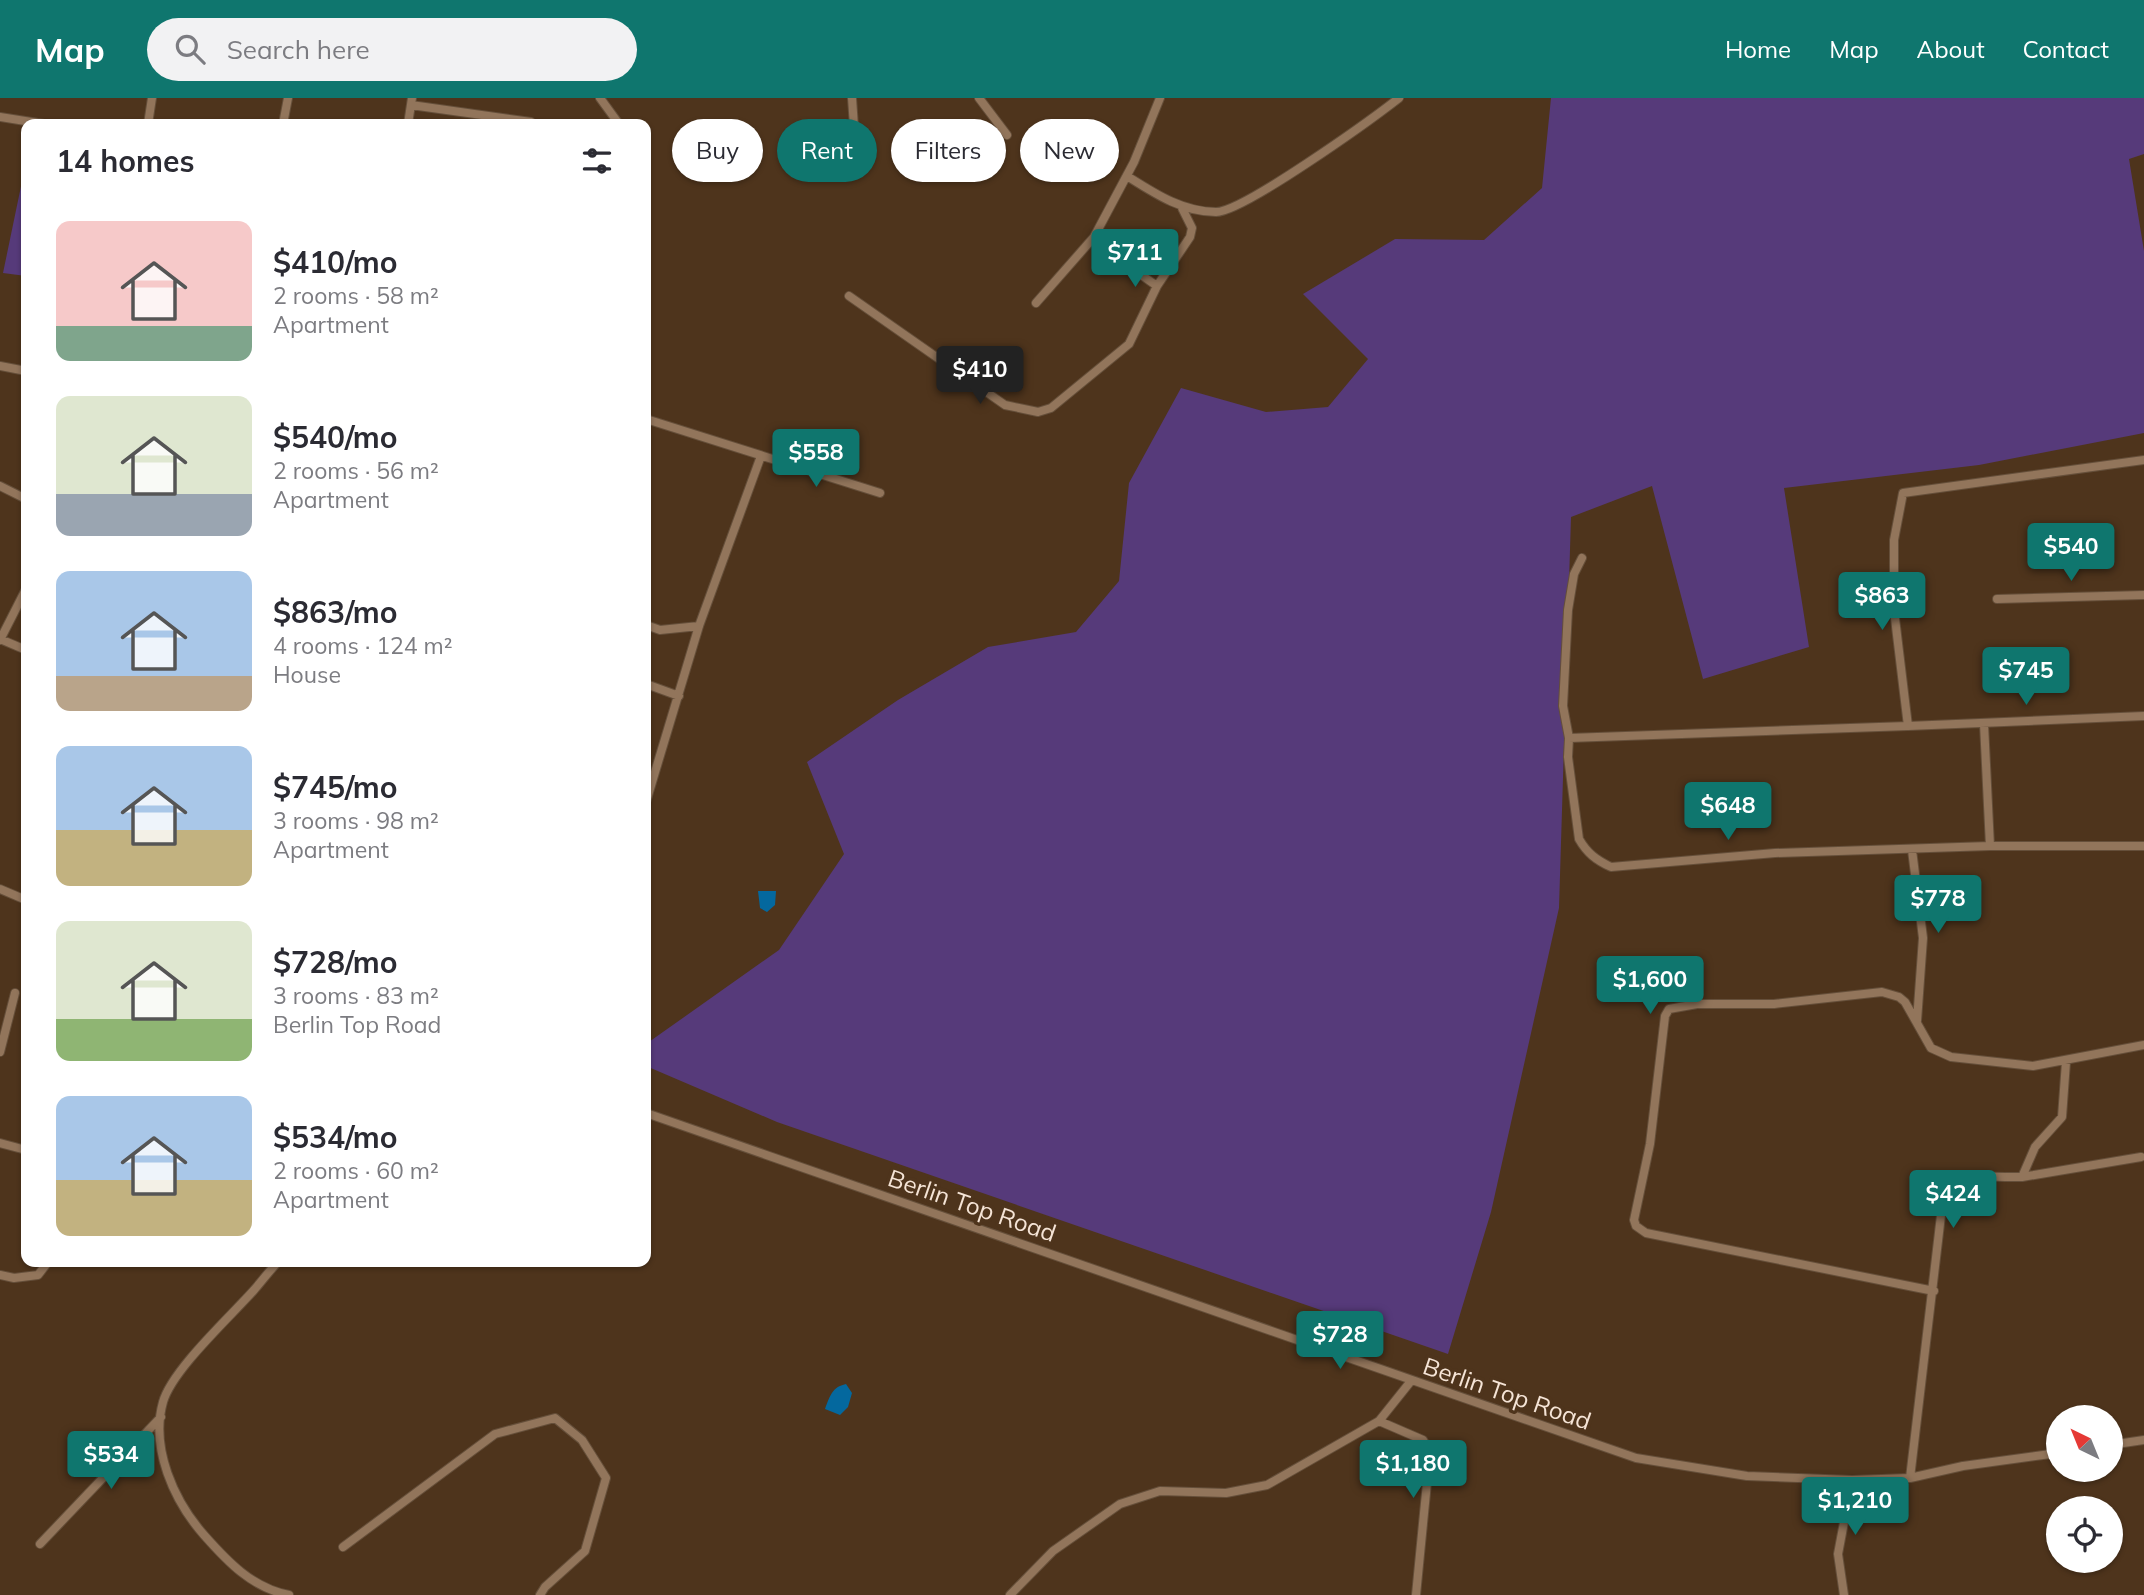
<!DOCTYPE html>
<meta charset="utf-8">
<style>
:root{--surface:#fff;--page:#f2f2f3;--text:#2b2b33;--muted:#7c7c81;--accent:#0f766e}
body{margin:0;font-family:Mulish,sans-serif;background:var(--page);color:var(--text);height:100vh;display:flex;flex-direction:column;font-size:26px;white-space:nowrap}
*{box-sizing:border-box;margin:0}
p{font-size:23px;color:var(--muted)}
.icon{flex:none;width:38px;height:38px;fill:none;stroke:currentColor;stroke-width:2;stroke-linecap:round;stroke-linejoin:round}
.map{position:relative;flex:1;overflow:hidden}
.details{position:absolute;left:21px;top:21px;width:630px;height:1148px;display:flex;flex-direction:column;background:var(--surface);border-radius:14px;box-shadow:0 2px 5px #0004}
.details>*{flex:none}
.banner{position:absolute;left:672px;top:21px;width:665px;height:63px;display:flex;gap:14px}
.needle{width:46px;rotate:317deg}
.controls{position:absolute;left:2046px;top:1307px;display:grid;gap:14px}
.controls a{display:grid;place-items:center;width:77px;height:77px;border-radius:50%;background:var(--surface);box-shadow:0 2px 5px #0004;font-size:35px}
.price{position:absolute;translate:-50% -60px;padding:0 16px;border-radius:7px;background:var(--accent);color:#fff;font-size:23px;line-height:46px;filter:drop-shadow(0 2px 4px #0008)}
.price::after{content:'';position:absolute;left:50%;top:42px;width:21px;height:16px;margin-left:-10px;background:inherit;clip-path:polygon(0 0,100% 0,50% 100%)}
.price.on{background:#222;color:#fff}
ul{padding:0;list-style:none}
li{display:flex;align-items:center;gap:21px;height:175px;padding:0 35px}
li span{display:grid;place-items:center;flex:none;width:196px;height:140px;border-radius:14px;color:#555}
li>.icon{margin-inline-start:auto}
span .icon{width:84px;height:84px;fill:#fffc;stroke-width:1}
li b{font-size:30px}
h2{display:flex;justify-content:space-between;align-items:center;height:84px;padding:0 35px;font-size:30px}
.pill{padding:0 24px;border-radius:32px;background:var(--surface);box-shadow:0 2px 5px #0004;font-size:24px;line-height:63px}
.pill.on{background:var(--accent);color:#fff}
header{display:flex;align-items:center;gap:42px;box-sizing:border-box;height:98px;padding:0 35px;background:var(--accent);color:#fff}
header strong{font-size:33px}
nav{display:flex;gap:38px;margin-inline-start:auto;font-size:24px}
.search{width:490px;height:63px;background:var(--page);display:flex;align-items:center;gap:18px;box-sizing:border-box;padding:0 24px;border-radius:38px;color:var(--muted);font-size:26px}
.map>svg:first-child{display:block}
.green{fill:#563a7a}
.water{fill:#04689e}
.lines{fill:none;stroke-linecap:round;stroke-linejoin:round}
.minor-casing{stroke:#654f3a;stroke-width:10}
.minor{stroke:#92755b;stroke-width:8}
.labels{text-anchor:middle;stroke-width:7;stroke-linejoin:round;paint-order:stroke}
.street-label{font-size:24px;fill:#f5e4d6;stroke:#4e341c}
</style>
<header>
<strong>Map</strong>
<div class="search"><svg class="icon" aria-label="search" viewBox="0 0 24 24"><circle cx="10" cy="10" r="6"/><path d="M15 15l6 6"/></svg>Search here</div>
<nav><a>Home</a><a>Map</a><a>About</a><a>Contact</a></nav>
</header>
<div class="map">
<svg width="2144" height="1497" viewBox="0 0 2144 1497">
<rect width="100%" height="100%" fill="#4e341c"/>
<!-- green -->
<path class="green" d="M 1551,0 L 2144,0 L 2144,56 L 2129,61 L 2144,153 L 2144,335 L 1979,367 L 1784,390 L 1809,549 L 1703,581 L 1652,388 L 1571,419 L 1559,810 L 1491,1114 L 1448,1256 L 777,1024 L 646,968 L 646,946 L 779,852 L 844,756 L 807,664 L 898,602 L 988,549 L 1076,534 L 1119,483 L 1129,385 L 1181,290 L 1266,314 L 1328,309 L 1368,261 L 1303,196 L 1395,141 L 1484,142 L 1542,90 Z
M 25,69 L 26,69 L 26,178 L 3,175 Z"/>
<!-- water -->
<path class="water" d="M 758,793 L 776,793 L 775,807 L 767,814 L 760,810 Z
M 846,1286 L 852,1295 L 848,1309 L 840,1317 L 825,1311 C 830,1298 832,1289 846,1286 Z"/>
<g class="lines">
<!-- minor casing -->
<g class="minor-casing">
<path id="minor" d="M 600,0 L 619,26
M 852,0 L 855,43 L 862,56
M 979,0 L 1007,37
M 411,7 L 531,24
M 0,19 L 44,26
M 148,26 L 152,0
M 283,26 L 288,0
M 408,26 L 412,0
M 1127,78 C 1154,95 1182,114 1216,114 C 1243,114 1372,21 1399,0
M 1157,188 L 1190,139 L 1192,130 L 1181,108
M 849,198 L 1005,307 L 1038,314 L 1051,310 L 1129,246 L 1157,188 L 1104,151 L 1094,139
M 1036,205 L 1094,139 L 1134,64 L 1160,0
M 0,268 L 26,273
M 646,321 L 880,395
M 0,388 L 26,401
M 1582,460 L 1574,476 L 1568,512 L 1563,608 L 1569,640 L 1568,659 L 1579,741 C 1587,755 1596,762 1611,769 L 1775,755 L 1990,748 L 2144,748
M 1997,501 L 2144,497
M 646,527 L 660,532 L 699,528
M 0,541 L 26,552
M 0,542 L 26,491
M 646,586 L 679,598
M 1984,626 L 1990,748
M 1908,628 L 2144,618
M 1569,640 L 1908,628 L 1894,512 L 1894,442 L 1903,395 L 2144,362
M 646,704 L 699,528 L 761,358
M 1912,752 L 1923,840 L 1917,923
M 0,791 L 26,802
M 0,954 L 15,895
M 646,1015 L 1636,1360 L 1747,1378 L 1852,1382 L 1910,1380 L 1963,1368 L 2058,1355
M 0,1045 L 26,1052
M 2022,1079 L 2141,1059
M 278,1164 C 269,1173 262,1183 254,1192 C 230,1219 172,1272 163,1304 C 150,1350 174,1403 204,1437 C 227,1463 252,1490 289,1497
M 0,1177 L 14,1180 L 38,1177 L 48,1164
M 1934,1193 L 1646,1135 L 1636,1128 L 1634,1122 L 1650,1046 L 1665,918 L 1669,911 L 1697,906 L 1774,906 L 1882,894 L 1899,899 L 1905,904 L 1931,950 L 1951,959 L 2033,968 L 2144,947
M 1379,1323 L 1423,1342 L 1430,1354 L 1416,1497
M 2110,1347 L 2144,1342
M 1910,1380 L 1944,1092 C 1960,1074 2000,1080 2022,1079 L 2035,1049 L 2062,1019 L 2066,964
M 40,1446 L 161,1319
M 343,1449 L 495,1336 L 555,1320 L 582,1342 L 606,1380 L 585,1453 L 545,1489 L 540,1497
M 1010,1497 L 1053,1453 L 1120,1406 L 1160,1393 L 1226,1395 L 1267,1387 L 1379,1323 L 1411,1283
M 1844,1497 L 1838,1456 L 1852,1382"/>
</g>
<!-- minor -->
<use href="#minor" class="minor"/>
</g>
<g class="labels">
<!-- street labels -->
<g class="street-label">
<text transform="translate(972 1108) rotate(19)" y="8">Berlin Top Road</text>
<text transform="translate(1507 1296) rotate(19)" y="8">Berlin Top Road</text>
</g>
</g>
</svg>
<div class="controls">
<a><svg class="needle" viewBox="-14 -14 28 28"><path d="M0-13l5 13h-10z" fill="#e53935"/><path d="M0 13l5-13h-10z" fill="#7c7c81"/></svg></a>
<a><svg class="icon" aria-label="locate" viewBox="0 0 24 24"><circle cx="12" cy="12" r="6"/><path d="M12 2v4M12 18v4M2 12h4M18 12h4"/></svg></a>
</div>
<b class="price" style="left:1135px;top:191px">$711</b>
<b class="price on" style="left:980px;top:308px">$410</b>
<b class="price" style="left:816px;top:391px">$558</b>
<b class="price" style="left:2071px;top:485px">$540</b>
<b class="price" style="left:1882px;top:534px">$863</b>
<b class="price" style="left:2026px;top:609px">$745</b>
<b class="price" style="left:1728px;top:744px">$648</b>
<b class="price" style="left:1938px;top:837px">$778</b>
<b class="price" style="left:1650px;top:918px">$1,600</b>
<b class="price" style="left:1953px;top:1132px">$424</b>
<b class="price" style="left:1340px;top:1273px">$728</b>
<b class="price" style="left:111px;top:1393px">$534</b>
<b class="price" style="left:1413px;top:1402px">$1,180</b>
<b class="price" style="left:1855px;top:1439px">$1,210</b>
<div class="banner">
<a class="pill">Buy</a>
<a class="pill on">Rent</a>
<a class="pill">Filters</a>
<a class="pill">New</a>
</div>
<section class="details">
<h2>14 homes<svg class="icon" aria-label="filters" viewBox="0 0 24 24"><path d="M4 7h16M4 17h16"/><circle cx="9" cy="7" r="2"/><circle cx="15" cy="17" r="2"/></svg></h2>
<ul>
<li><span style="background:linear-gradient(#f6c9c9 75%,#7fa58c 0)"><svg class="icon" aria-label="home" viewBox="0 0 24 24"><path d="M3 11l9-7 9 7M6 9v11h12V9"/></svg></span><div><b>$410/mo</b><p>2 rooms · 58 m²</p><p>Apartment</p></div></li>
<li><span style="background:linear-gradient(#dfe7d0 70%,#9aa5b1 0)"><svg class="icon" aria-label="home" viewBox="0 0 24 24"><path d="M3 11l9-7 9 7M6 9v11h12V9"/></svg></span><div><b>$540/mo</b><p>2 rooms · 56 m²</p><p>Apartment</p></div></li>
<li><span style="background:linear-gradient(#a9c7e8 75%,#b9a48a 0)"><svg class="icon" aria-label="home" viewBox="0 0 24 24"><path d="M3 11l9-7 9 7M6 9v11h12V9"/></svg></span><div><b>$863/mo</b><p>4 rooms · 124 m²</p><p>House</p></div></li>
<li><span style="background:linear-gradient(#a9c7e8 60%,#c2b280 0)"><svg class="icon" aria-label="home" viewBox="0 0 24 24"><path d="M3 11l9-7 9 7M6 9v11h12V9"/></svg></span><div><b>$745/mo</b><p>3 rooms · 98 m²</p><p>Apartment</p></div></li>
<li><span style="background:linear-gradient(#dfe7d0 70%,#8fb573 0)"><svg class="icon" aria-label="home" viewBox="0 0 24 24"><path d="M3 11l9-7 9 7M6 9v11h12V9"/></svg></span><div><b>$728/mo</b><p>3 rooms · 83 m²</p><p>Berlin Top Road</p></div></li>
<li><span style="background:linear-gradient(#a9c7e8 60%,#c2b280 0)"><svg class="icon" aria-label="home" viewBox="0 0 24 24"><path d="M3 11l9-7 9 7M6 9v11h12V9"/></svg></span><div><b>$534/mo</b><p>2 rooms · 60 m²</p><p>Apartment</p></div></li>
</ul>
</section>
</div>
